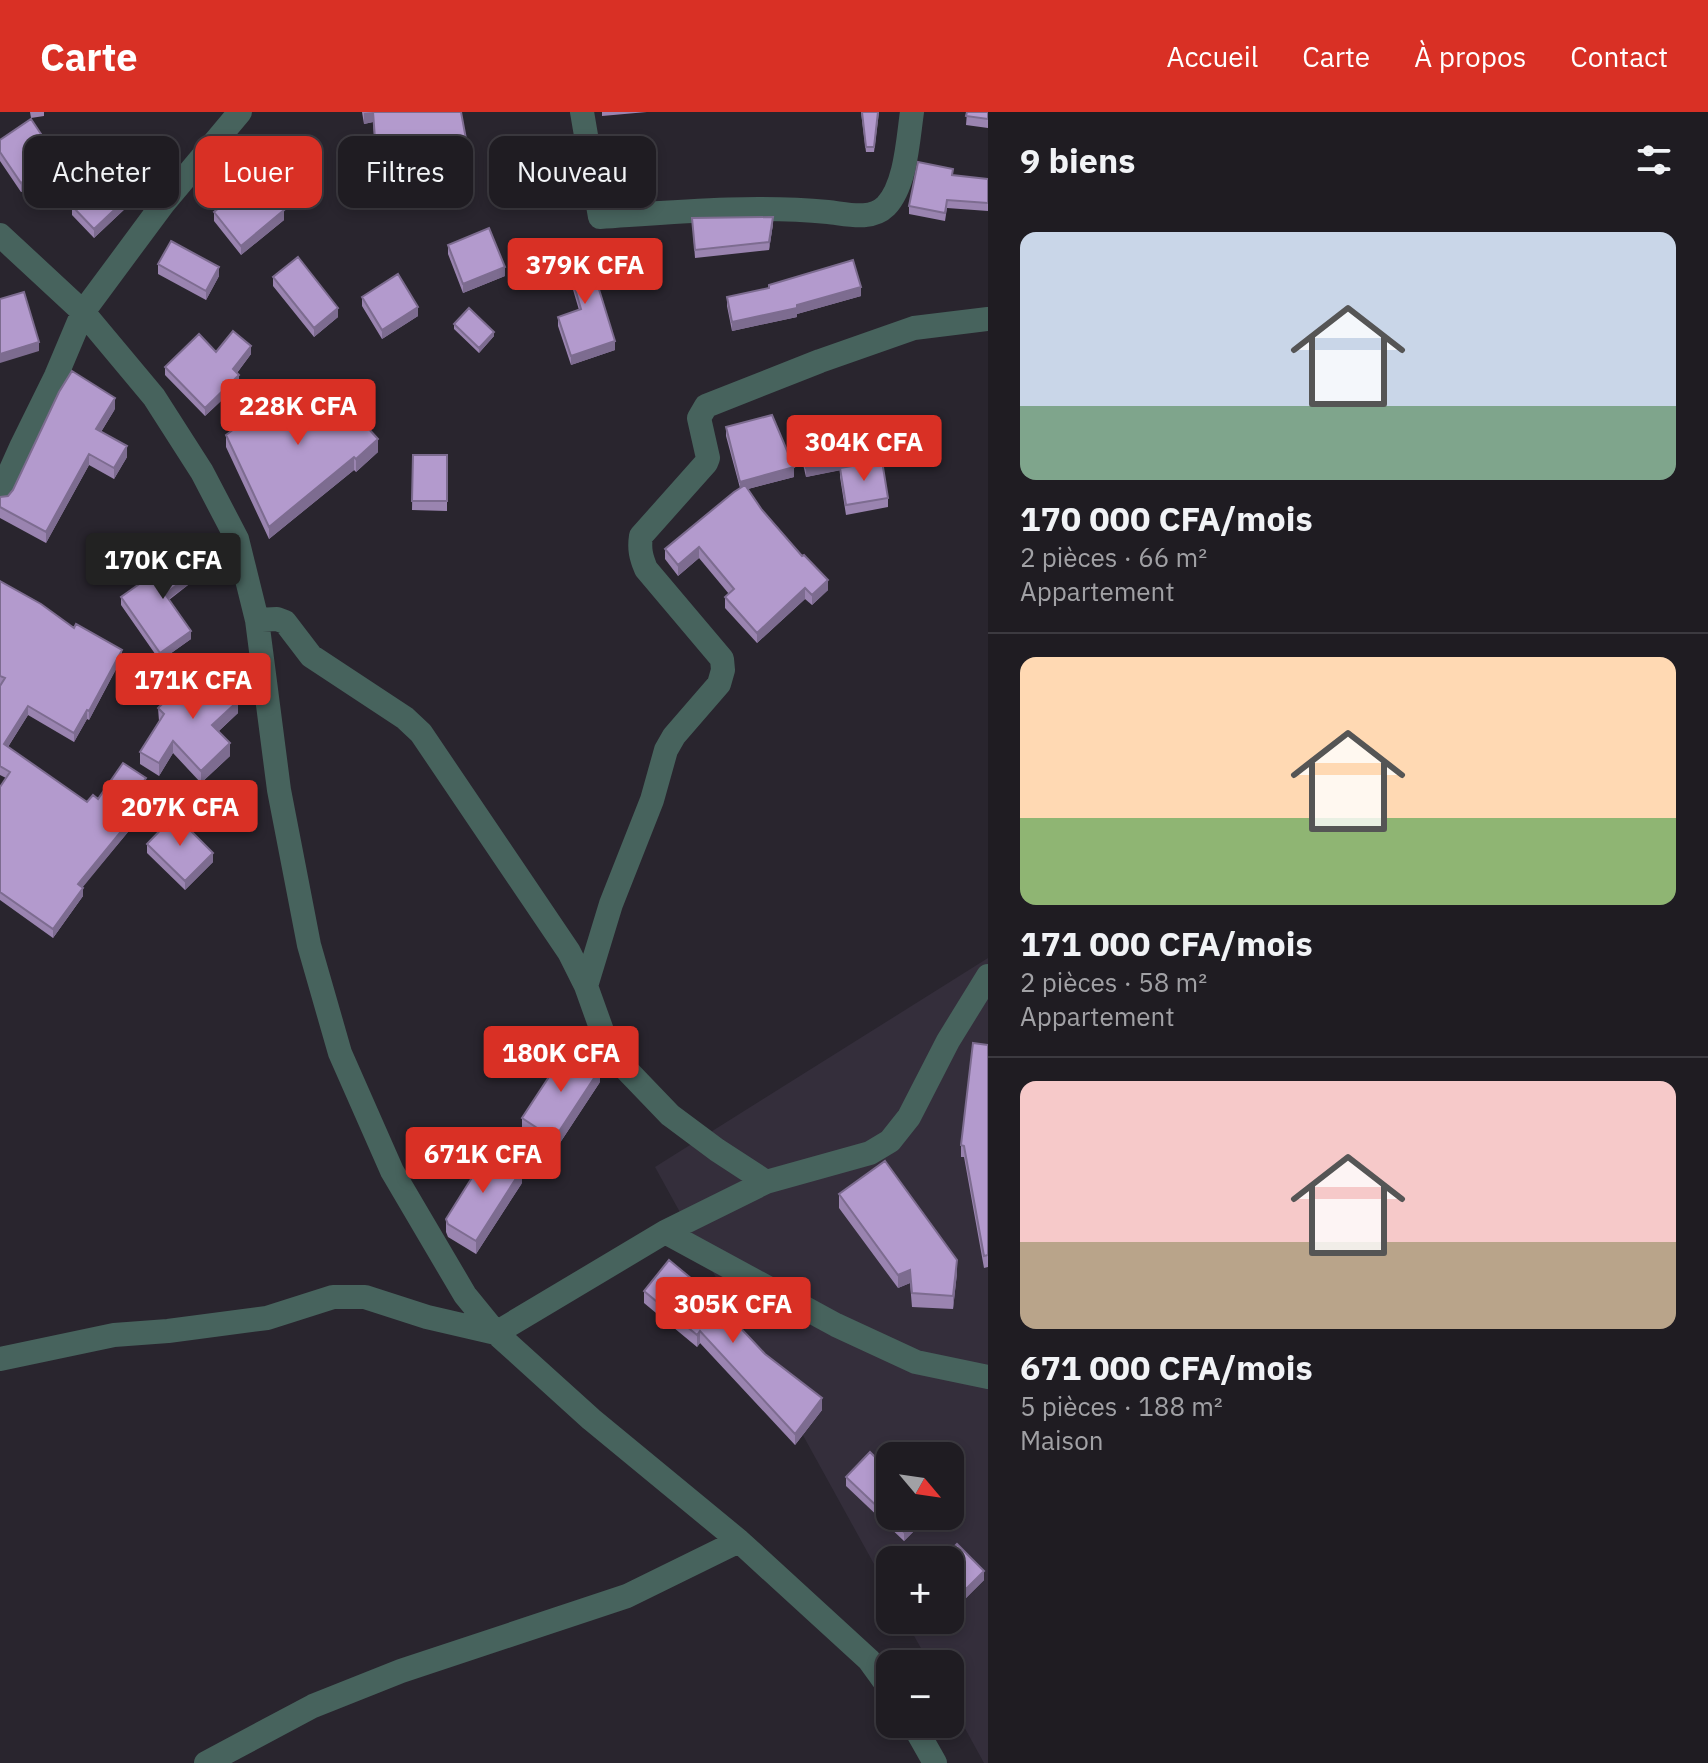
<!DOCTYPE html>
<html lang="fr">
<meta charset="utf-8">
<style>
:root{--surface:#1f1c22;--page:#2c292f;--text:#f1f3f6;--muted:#a1a1a5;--line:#3c3a40;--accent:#d93025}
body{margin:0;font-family:"IBM Plex Sans",sans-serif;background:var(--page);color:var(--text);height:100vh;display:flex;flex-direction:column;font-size:30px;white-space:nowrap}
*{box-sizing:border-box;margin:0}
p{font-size:26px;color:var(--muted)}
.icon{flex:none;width:44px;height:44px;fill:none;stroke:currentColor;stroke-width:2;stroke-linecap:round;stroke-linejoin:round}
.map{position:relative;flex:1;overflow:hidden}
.details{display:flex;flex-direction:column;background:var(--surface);width:720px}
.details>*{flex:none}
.banner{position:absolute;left:24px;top:24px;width:760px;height:72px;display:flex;gap:16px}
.needle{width:52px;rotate:119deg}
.buttons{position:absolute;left:876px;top:1330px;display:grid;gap:16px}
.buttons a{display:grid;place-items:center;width:88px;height:88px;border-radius:16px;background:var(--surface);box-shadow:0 4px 12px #0003,0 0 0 2px var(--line);font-size:40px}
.price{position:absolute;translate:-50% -68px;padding:0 18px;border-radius:8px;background:var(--accent);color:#fff;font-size:26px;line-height:52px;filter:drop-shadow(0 2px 4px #0008)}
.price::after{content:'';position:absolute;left:50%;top:48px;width:24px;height:18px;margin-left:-12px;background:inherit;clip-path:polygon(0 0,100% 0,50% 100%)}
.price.active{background:#222;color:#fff}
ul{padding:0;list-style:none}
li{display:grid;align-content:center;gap:16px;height:424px;padding:0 32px}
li+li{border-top:2px solid var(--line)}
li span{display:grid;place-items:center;height:248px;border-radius:16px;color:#555}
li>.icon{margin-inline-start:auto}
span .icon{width:144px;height:144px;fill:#fffc;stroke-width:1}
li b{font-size:34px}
h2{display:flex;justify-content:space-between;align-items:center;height:96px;padding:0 32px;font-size:34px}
.tag{padding:0 28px;border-radius:16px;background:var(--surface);box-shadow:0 4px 12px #0003,0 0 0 2px var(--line);font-size:28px;line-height:72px}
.tag.active{background:var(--accent);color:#fff}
header{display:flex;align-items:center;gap:48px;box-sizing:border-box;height:112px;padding:0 40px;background:var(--accent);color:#fff}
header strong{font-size:38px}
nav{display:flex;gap:44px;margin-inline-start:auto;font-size:28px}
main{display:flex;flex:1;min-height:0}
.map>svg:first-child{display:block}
.built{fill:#342e3b;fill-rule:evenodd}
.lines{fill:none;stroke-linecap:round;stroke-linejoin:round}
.minor{stroke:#47635d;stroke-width:24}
.wall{fill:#9a84b0}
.shaded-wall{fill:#7d6c90}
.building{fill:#b39acd;stroke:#7d6c90;stroke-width:2}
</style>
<header>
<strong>Carte</strong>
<nav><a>Accueil</a><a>Carte</a><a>À propos</a><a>Contact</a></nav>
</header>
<main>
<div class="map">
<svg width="988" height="1651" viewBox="0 0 988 1651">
<rect width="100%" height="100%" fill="#29252e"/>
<!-- built -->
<path class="built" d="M 988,846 L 988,1651 L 984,1651 L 950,1589 L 950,1552 L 930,1552 L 905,1508 L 950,1508 L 950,1448 L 890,1448 L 890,1481 L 655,1055 ZM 890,1344 L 950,1344 L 950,1404 L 890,1404 Z"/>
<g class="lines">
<!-- minor -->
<path class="minor" d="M 582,0 L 600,105 C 676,100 752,93 828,100 C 847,102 871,109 886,94 C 906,73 908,27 912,0
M 0,123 L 83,200 L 154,285 L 202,360 L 237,427 L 257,508 L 279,678 L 309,833 L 340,941 L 392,1059 L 465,1183 L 496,1221 L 591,1307 L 739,1429 L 869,1548 L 890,1577
M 0,382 L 22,333 L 56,264 L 83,200 L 163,92 L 240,0
M 257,508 L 277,507 L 285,510 L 311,544 L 405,606 L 421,621 L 569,840 L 586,874 L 605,927 L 621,952 L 670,1003 L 717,1038 L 766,1070
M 586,874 L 611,792 L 652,688 L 666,638 L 674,624 L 719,572 L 723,558 L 722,547 L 646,457 C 641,445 639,437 641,424 L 706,351 L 708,346 L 699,306 L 706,294 L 820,249 L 914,216 L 988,207
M 665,1120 L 836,1213 L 916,1250 L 988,1265
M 0,1247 L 114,1223 L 168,1219 L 267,1206 L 333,1185 L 365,1185 L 427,1205 L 496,1221 L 665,1120 L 766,1070 L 870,1041 L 890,1029 L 909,1005 L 948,929 L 988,864
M 913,1612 L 935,1651
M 206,1651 L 313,1594 L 401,1559 L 627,1484 L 739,1429"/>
</g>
<!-- wall -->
<path class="wall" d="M 30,0 L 44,0 L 44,4 L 31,6 Z
M 362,0 L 461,0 L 466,27 L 466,38 L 444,42 L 445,55 L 407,64 L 404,48 L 376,51 L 373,10 L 364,12 Z
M 602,0 L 647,0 L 602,4 Z
M 861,0 L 879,0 L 874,40 L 866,40 Z
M 967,0 L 988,0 L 988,16 L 966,13 Z
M 0,28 L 57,55 L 21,80 L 0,49 Z
M 516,35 L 565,76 L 523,90 L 516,44 Z
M 633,63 L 635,88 L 612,89 L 609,65 Z
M 953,63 L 988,67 L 988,99 L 947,96 L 945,109 L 909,102 L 909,94 Z
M 129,93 L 94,126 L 72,103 L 72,94 Z
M 214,100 L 284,108 L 241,143 L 214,109 Z
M 692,106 L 773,112 L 769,138 L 695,146 Z
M 448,133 L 505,164 L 463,181 L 448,142 Z
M 563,135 L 615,238 L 571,253 L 558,214 L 558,205 L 579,198 L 563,144 Z
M 158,152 L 219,164 L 206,188 L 158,162 Z
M 273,165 L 338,205 L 314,225 L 273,174 Z
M 861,184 L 797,202 L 797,205 L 732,219 L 727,194 L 727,185 Z
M 362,185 L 418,204 L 382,227 L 362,194 Z
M 454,212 L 494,224 L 479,241 L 454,217 Z
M 216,240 L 251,242 L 237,261 L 239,272 L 205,304 L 165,263 L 165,255 Z
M 115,297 L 101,320 L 127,345 L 114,367 L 89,353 L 46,431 L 0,406 L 0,385 L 8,384 Z
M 315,304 L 371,304 L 363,311 L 378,340 L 356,360 L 354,358 L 269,427 L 226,335 L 226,323 Z
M 726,315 L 794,365 L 748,377 L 762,398 L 828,478 L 812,493 L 805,487 L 757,531 L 725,496 L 725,485 L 729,482 L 699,446 L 678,464 L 665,447 L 665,437 L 740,376 L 726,324 Z
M 801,335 L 852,354 L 888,386 L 888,395 L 846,403 L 840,365 L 840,358 L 806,365 L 801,344 Z
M 413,343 L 447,343 L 447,399 L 412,398 Z
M 206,459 L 169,488 L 191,527 L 160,549 L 121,493 L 121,485 L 153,465 Z
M 0,469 L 122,546 L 89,608 L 87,607 L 74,630 L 28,603 L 8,635 L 87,690 L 146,675 L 123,708 L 128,720 L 82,775 L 83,784 L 53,826 L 0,788 L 0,675 L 6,666 L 0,663 Z
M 185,571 L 238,601 L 219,619 L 230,644 L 201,671 L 173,641 L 159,664 L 140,652 L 140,640 L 159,609 L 158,596 L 185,575 Z
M 147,732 L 213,750 L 185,778 L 147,741 Z
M 988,933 L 988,1155 L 984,1156 L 964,1045 L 961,1045 L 961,1033 Z
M 600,970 L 554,1040 L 522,1020 L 522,1006 Z
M 522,1071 L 476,1142 L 448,1125 L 446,1120 L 446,1107 Z
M 839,1082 L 957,1161 L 953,1197 L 912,1195 L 910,1171 L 898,1176 L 839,1096 Z
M 644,1179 L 722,1196 L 765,1242 L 822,1298 L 795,1333 L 700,1231 L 697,1235 L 644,1191 Z
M 846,1365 L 928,1404 L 928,1405 L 904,1429 L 846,1374 Z
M 950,1448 L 984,1468 L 966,1486 L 950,1469 Z"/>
<!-- shaded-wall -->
<path class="shaded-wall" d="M 373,0 L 373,10 L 364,12 L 364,1 Z
M 445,44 L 445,55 L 407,64 L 407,53 Z
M 57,46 L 57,55 L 21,80 L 21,71 Z
M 565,67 L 565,76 L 523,90 L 523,81 Z
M 129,84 L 129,93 L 94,126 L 94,117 Z
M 284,98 L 284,108 L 241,143 L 241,134 Z
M 773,105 L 773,112 L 769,138 L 769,130 Z
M 219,155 L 219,164 L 206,188 L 206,179 Z
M 505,155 L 505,164 L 463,181 L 463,172 Z
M 861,175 L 861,184 L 797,202 L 797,205 L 732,219 L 732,210 Z
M 418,195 L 418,204 L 382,227 L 382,218 Z
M 338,196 L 338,205 L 314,225 L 314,216 Z
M 494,220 L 494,224 L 479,241 L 479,236 Z
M 615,229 L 615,238 L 571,253 L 571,244 Z
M 39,230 L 39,239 L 0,251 L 0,242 Z
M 251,234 L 251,242 L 233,266 L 233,257 Z
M 239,263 L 239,272 L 205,304 L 205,296 Z
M 115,286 L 115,297 L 96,328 L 96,317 Z
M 371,291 L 371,304 L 356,316 L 356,303 Z
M 378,327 L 378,340 L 356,360 L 356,347 Z
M 127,334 L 127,345 L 114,367 L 114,356 Z
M 89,342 L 89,353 L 46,431 L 46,420 Z
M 354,345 L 354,358 L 269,427 L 269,415 Z
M 852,346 L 852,356 L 806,365 L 806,356 Z
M 794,355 L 794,365 L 740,379 L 740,370 Z
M 699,435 L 699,446 L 678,464 L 678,453 Z
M 206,451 L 206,459 L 165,490 L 165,482 Z
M 828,468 L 828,478 L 812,493 L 812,483 Z
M 805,476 L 805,487 L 757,531 L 757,521 Z
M 191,519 L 191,527 L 160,549 L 160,541 Z
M 122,538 L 122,546 L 89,608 L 89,599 Z
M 238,589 L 238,601 L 212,625 L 212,613 Z
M 28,594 L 28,603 L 4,641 L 4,632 Z
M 87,598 L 87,607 L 74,630 L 74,621 Z
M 173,629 L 173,641 L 159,664 L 159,651 Z
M 230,631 L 230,644 L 201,671 L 201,659 Z
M 146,666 L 146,675 L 120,713 L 120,705 Z
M 128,711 L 128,720 L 78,781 L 78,772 Z
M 213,741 L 213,750 L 185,778 L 185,769 Z
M 83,776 L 83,784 L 53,826 L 53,817 Z
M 600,957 L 600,970 L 554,1040 L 554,1027 Z
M 522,1057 L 522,1071 L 476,1142 L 476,1129 Z
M 957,1148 L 957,1161 L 953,1197 L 953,1184 Z
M 910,1158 L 910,1171 L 898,1176 L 898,1163 Z
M 700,1219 L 700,1231 L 697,1235 L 697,1223 Z
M 822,1286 L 822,1298 L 795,1333 L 795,1322 Z
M 920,1404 L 928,1405 L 904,1429 L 904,1420 Z
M 984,1459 L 984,1468 L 966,1486 L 966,1477 Z"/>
<!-- building -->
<path class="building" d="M 373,0 L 461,0 L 466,27 L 442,32 L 445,44 L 407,53 L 404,38 L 376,40 Z
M 862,0 L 878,0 L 874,35 L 866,35 Z
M 967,0 L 988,0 L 988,7 L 966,4 Z
M 31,7 L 57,46 L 21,71 L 0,40 L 0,28 Z
M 552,24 L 565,67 L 523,81 L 516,35 Z
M 918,50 L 953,57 L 952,63 L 988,67 L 988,91 L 947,88 L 945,101 L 909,94 Z
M 107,61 L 129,84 L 94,117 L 72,94 Z
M 633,63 L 635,83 L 612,84 L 609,65 Z
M 257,65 L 284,98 L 241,134 L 214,100 Z
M 773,105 L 769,130 L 695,138 L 692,106 Z
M 489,116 L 505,155 L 463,172 L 448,133 Z
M 171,129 L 219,155 L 206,179 L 158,152 Z
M 584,129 L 615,229 L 571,244 L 558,205 L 581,197 L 563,135 Z
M 298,145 L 338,196 L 314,216 L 273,165 Z
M 853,148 L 861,175 L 797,193 L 797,196 L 732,210 L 727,185 L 769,176 L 769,173 Z
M 398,162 L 418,195 L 382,218 L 362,185 Z
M 24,180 L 39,230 L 0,242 L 0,187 Z
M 469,196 L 494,220 L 479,236 L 454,212 Z
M 233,219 L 251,234 L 233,257 L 239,263 L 205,296 L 165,255 L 199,222 L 216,240 Z
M 72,259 L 115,286 L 96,317 L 127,334 L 114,356 L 89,342 L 46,420 L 0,395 L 0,385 L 8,384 L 13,378 L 59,280 Z
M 294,272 L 315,304 L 356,272 L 371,291 L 356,303 L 378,327 L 356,347 L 354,345 L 269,415 L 226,323 Z
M 772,303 L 794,355 L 740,370 L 726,315 Z
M 844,323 L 852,346 L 806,356 L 801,335 Z
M 413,343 L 447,343 L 447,389 L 412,389 Z
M 882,349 L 888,386 L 846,393 L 840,356 Z
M 745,373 L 762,398 L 802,444 L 804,443 L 828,468 L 812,483 L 805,476 L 757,521 L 725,485 L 734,477 L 699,435 L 678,453 L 665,437 L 734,380 Z
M 193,433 L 206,451 L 165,482 L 191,519 L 160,541 L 121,485 L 152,463 L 153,465 Z
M 0,469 L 41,492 L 74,516 L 76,512 L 122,538 L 89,599 L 87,598 L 74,621 L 28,594 L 4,632 L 87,690 L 93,683 L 98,687 L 123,651 L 146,666 L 120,705 L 128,711 L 78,772 L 83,776 L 53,817 L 0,780 L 0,675 L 10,660 L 0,654 L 0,574 L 5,566 L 0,564 Z
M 204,553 L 238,589 L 212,613 L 230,631 L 201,659 L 173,629 L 159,651 L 140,640 L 164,602 L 158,596 L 182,573 L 190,578 L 185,571 Z
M 175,703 L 213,741 L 185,769 L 147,732 Z
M 973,931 L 988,933 L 988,1143 L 984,1144 L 964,1034 L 961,1033 Z
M 568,936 L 600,957 L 554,1027 L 522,1006 Z
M 490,1037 L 522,1057 L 476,1129 L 448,1112 L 446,1107 Z
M 885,1049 L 957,1148 L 953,1184 L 912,1181 L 910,1158 L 898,1163 L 839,1082 Z
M 669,1148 L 722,1192 L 720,1194 L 765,1242 L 822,1286 L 795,1322 L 700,1219 L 697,1223 L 644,1179 Z
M 870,1340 L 890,1360 L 890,1404 L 920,1404 L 904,1420 L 846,1365 Z
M 957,1432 L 984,1459 L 966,1477 L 950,1460 L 950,1448 L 941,1448 Z"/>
</svg>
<div class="buttons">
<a><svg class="needle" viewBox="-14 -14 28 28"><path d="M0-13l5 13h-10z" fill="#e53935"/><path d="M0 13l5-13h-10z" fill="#a1a1a5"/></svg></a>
<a>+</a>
<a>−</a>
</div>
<b class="price" style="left:585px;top:194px">379K CFA</b>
<b class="price" style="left:298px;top:335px">228K CFA</b>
<b class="price" style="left:864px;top:371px">304K CFA</b>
<b class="price active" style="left:163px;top:489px">170K CFA</b>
<b class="price" style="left:193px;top:609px">171K CFA</b>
<b class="price" style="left:180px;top:736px">207K CFA</b>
<b class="price" style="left:561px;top:982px">180K CFA</b>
<b class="price" style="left:483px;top:1083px">671K CFA</b>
<b class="price" style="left:733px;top:1233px">305K CFA</b>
<div class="banner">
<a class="tag">Acheter</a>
<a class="tag active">Louer</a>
<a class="tag">Filtres</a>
<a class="tag">Nouveau</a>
</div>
</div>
<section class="details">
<h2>9 biens<svg class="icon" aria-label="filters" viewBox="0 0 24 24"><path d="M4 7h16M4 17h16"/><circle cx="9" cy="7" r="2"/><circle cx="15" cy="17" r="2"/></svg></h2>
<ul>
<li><span style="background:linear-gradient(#c9d6e8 70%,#7fa58c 0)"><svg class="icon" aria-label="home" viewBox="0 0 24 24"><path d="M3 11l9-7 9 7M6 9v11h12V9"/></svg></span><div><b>170 000 CFA/mois</b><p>2 pièces · 66 m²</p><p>Appartement</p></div></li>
<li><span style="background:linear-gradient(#ffd9b3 65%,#8fb573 0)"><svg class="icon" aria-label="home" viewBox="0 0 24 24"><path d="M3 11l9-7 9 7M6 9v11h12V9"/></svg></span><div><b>171 000 CFA/mois</b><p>2 pièces · 58 m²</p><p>Appartement</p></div></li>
<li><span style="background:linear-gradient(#f6c9c9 65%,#b9a48a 0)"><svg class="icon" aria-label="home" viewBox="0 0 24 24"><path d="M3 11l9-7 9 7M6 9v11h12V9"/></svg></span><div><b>671 000 CFA/mois</b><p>5 pièces · 188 m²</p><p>Maison</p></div></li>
</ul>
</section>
</main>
